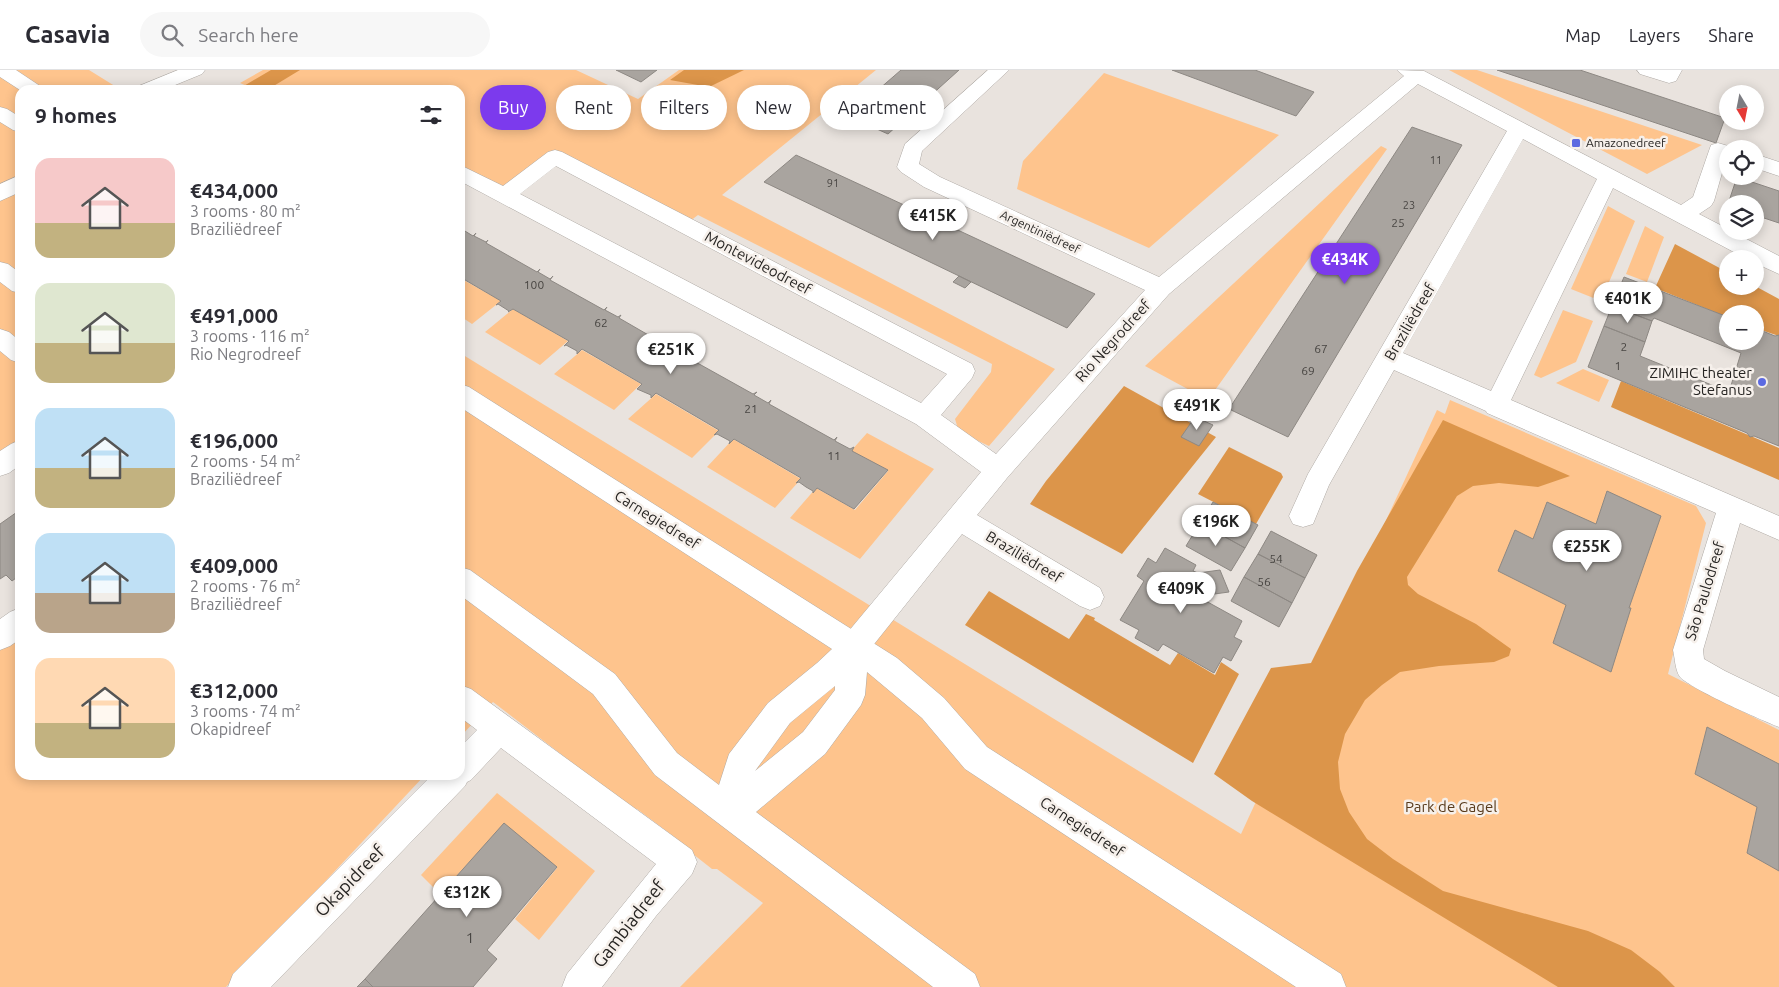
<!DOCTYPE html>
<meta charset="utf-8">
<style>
:root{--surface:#fff;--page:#f7f7f7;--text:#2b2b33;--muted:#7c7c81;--line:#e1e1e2;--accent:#7c3aed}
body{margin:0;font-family:Ubuntu,sans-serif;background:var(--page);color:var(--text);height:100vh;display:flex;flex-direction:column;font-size:19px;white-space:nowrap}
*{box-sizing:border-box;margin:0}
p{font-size:16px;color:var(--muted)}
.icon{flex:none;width:28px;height:28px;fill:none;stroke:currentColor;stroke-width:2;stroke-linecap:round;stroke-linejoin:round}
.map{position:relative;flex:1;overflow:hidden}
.panel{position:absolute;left:15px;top:15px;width:450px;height:695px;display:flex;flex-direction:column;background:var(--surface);border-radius:15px;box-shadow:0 2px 12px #0003}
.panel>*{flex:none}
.top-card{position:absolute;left:480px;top:15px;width:475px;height:45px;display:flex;gap:10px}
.needle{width:32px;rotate:170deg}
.buttons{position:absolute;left:1719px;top:15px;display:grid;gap:10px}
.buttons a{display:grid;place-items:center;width:45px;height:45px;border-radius:50%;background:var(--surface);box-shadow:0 2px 12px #0003;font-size:25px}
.price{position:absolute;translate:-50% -42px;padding:0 11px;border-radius:18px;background:#fff;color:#222;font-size:16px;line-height:32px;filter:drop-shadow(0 1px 2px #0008)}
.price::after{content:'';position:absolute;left:50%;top:30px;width:15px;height:11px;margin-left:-8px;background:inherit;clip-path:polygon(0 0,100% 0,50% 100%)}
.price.current{background:var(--accent);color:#fff}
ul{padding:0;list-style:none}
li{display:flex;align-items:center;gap:15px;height:125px;padding:0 20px}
li span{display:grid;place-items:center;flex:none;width:140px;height:100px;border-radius:15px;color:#555}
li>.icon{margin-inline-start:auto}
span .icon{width:60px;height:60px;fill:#fffc;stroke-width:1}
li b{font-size:21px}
h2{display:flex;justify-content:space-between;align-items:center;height:60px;padding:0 20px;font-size:21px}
.tag{padding:0 18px;border-radius:22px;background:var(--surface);box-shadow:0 2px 12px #0003;font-size:18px;line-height:45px}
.tag.current{background:var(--accent);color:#fff}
header{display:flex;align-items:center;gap:30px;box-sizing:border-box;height:70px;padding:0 25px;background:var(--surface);border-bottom:1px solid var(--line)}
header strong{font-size:24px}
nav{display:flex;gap:28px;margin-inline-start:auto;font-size:18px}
.search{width:350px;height:45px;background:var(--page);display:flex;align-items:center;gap:12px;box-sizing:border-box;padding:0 18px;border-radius:28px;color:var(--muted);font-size:19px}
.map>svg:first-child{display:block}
.green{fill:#fec48d}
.forest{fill:#dc954a}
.building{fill:#a9a49f;stroke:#8d8883}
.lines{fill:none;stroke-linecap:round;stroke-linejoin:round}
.street-casing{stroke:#aea9a4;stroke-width:1}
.secondary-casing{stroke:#aea9a4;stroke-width:1}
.street{fill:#fff;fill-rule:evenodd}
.secondary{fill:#fff;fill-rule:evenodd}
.poi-dot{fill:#5c6ae1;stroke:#f6f0eb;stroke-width:2}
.labels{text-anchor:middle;stroke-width:5;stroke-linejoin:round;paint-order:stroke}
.far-number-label{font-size:11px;fill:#484542}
.far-poi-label{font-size:12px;fill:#272523;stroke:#f6f0eb;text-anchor:start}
.number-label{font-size:12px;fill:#484542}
.far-street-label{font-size:12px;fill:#272523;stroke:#f6f0eb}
.street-label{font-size:15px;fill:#272523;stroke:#f6f0eb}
.poi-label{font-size:15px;fill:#272523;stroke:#f6f0eb;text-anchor:end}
.park-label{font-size:15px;fill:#583a1b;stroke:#f6f0eb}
.near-number-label{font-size:15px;fill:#484542}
.near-street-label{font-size:18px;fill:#272523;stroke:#f6f0eb}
</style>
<header>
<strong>Casavia</strong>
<div class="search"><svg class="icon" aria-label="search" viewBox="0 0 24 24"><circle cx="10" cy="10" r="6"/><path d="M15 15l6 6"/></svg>Search here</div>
<nav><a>Map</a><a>Layers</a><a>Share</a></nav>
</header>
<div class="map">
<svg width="1779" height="917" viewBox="0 0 1779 917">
<rect width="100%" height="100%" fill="#e9e3de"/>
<!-- green -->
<path class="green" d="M 0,0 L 89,0 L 118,18 L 115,20 L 20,20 L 20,381 L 0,395 Z
M 263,0 L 576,0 L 638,29 L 679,0 L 876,0 L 722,125 L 1055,299 L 989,376 L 959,362 L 955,349 L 991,302 L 992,294 L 698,145 L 682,157 L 549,88 L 500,126 L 460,109 L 460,20 L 256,20 L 240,13 Z
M 1449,0 L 1477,0 L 1702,75 L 1647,104 Z
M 1104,3 L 1279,65 L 1149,178 L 1017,119 L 1023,91 Z
M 1381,76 L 1387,79 L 1208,330 L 1145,296 Z
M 1608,136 L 1635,151 L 1601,231 L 1571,219 Z
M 1645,156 L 1664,167 L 1647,212 L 1626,204 Z
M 460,208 L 501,231 L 472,254 L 460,246 Z
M 513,239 L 568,271 L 540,295 L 485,262 Z
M 1563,240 L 1593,251 L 1576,292 L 1541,308 L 1534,305 Z
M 582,280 L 641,314 L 614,340 L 554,304 Z
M 460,283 L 1241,764 L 1437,340 L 1445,344 L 1450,330 L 1696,436 L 1706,453 L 1668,604 L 1779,660 L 1779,917 L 680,917 L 763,833 L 717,799 L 712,799 L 679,773 L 677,769 L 637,739 L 635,741 L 493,632 L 460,667 Z
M 1583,299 L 1609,310 L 1599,332 L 1556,313 Z
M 656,324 L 719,361 L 692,388 L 628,349 Z
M 867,363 L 934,399 L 860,489 L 790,448 L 816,418 L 855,440 L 888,401 L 851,381 Z
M 733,369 L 801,409 L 775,438 L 707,397 Z
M 20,551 L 20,705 L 425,705 L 226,917 L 0,917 L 0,567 Z
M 497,723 L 595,801 L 539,870 L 515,849 L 557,798 L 504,754 L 440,824 L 421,805 Z"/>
<!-- forest -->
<path class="forest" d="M 271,0 L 300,0 L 267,20 L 237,20 Z
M 684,0 L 744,0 L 709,17 L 670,10 Z
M 1675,174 L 1727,202 L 1728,216 L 1755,216 L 1779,229 L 1779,266 L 1755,258 L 1755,244 L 1728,244 L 1727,247 L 1655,218 Z
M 1621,311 L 1779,378 L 1779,410 L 1611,337 Z
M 1124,316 L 1216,367 L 1122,484 L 1030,434 L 1046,411 Z
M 1443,350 L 1570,406 L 1538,417 L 1499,413 L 1473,416 L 1457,426 L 1407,507 L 1408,515 L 1418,524 L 1476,554 L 1511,579 L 1509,586 L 1494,592 L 1439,596 L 1400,602 L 1382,615 L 1365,630 L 1345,664 L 1338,692 L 1340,719 L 1349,742 L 1367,769 L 1393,789 L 1443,821 L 1588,861 L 1631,880 L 1660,902 L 1675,917 L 1558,917 L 1252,731 L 1214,704 L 1271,598 L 1311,593 L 1357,501 Z
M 1229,377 L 1281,403 L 1283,407 L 1256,454 L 1198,424 Z
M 989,521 L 1069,569 L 1086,544 L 1095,548 L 1094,550 L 1170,595 L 1178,583 L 1215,605 L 1221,592 L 1239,604 L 1193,693 L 965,555 Z"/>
<!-- building -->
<path class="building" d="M 616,0 L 657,0 L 641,12 Z
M 901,0 L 959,0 L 888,64 L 848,46 Z
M 1172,0 L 1255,0 L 1314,22 L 1296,46 Z
M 1497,0 L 1580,0 L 1725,48 L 1716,73 Z
M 1412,57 L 1462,75 L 1288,367 L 1229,339 Z
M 796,85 L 889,128 L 1095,224 L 1067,258 L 764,112 Z
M 1737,107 L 1779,121 L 1779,153 L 1755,145 L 1755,134 L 1728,134 Z
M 460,158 L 473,166 L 476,163 L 474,166 L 486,172 L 488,170 L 486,173 L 537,202 L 540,199 L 538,202 L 550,209 L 553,206 L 550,210 L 604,240 L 607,237 L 605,240 L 618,247 L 621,245 L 619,248 L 676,281 L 680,278 L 678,281 L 692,289 L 695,287 L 692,290 L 753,324 L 757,322 L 754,325 L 768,333 L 771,330 L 769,334 L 834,370 L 837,367 L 835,371 L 850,379 L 854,377 L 852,381 L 888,400 L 854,439 L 817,418 L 813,423 L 813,421 L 806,417 L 799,412 L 796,413 L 801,408 L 734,369 L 729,374 L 730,371 L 717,364 L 714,365 L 719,360 L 656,323 L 651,328 L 651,325 L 637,319 L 642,314 L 582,279 L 577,284 L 577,281 L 566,275 L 564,276 L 569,271 L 513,239 L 508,242 L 509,241 L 498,234 L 496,235 L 501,231 L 460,207 Z
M 959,206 L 971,212 L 965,218 L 953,212 Z
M 1624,207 L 1728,247 L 1728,271 L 1755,271 L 1755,258 L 1775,266 L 1779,265 L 1779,376 L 1754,366 L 1750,367 L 1747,363 L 1588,297 L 1604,256 L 1645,272 L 1640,286 L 1729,322 L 1741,283 L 1654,248 L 1652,251 L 1612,236 Z
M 1612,236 L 1652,251 L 1645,272 L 1604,256 Z
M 1195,347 L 1213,355 L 1199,376 L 1181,367 Z
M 1607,421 L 1661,446 L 1629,538 L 1631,538 L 1611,602 L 1553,573 L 1566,535 L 1498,501 L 1515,460 L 1533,469 L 1547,432 L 1596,454 Z
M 1213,432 L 1258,455 L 1245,478 L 1200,453 Z
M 20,440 L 20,505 L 12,511 L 6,505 L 0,509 L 0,454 Z
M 1200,453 L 1245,478 L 1231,501 L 1186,476 Z
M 1271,461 L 1317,485 L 1305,508 L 1258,484 Z
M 1165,478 L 1196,495 L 1193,501 L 1198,503 L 1207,525 L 1204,530 L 1242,551 L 1234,567 L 1242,571 L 1231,591 L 1223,587 L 1214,603 L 1163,574 L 1158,581 L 1135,568 L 1139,560 L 1120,550 L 1144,511 L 1137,506 L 1148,488 L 1156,493 Z
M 1258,484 L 1305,508 L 1292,533 L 1244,507 Z
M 1220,500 L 1229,522 L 1207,525 L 1198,503 Z
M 1244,507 L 1292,533 L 1279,557 L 1231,531 Z
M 1707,657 L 1779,694 L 1779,801 L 1747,783 L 1757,737 L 1695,704 Z
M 504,753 L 557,797 L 487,880 L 497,889 L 473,917 L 373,917 L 365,909 Z
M 365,909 L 373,917 L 357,917 Z"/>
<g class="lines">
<!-- street casing -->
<g class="street-casing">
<path id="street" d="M 0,0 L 16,0 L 40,16 L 43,20 L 20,20 L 0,7 Z
M 178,0 L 205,0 L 202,4 L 163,20 L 136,20 L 139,16 Z
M 988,0 L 1009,0 L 922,81 L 919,94 L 940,107 L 1159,207 L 1404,6 L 1397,0 L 1424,1 L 1681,135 L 1693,127 L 1711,75 L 1718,73 L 1735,78 L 1728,79 L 1728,90 L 1726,89 L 1714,131 L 1711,136 L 1699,144 L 1728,159 L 1728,161 L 1731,161 L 1779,186 L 1779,204 L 1755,193 L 1755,189 L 1747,189 L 1613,118 L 1511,330 L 1779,446 L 1779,470 L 1740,453 L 1703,580 L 1704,589 L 1725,601 L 1779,627 L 1779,657 C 1761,650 1691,619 1680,607 C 1675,600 1675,588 1673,580 L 1716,443 L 1487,343 L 1486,341 L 1394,300 L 1329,415 L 1313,454 L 1303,457 L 1293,454 L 1289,446 L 1308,404 L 1507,61 L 1418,14 L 1169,224 L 1007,408 L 977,445 L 1100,518 L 1104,527 L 1100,536 L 1090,540 L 1080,536 L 962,464 L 863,588 L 853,592 L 843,588 L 838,578 L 843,568 L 981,402 L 916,354 L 460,111 L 460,95 L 503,116 L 548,82 L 555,80 L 562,82 L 972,294 L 975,301 L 972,308 L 941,345 L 996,384 L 1145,220 L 924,117 L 901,102 L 897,97 L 905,74 ZM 1523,69 L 1597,109 L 1491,321 L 1403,283 ZM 556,96 L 947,304 L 921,333 L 520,124 Z
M 1637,0 L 1682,0 L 1676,11 L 1669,13 L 1640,4 Z
M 1755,84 L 1779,92 L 1779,106 L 1755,98 Z
M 0,259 L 9,262 L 20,271 L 20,293 L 11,290 L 0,281 Z
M 20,370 L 20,395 L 9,403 L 0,406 L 0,381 L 11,374 Z
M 20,538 L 20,569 L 10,576 L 0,580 L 0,549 L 10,542 Z
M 460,615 L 471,619 L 692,780 L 697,792 L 692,804 L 656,846 L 602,917 L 562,917 L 567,904 L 656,794 L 501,678 L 471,710 L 467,712 L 465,716 L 271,917 L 228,917 L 233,904 L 432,705 L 460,705 L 460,677 L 477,660 L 460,647 Z"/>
</g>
<!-- secondary casing -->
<g class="secondary-casing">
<path id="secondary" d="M 0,37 L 7,39 L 20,47 L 20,62 L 13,60 L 0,52 Z
M 20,105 L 20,122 L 0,131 L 0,114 Z
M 0,192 L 8,194 L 20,203 L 20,223 L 12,221 L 0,212 Z
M 460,314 L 469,317 L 897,588 L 944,628 L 987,677 L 1341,904 L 1346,917 L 1296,917 L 965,699 L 922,648 L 867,602 L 865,625 L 861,635 L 825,684 L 756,742 L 975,904 L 980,917 L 933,917 L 655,705 L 593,624 L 460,525 L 460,497 L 470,500 L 615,604 L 677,683 L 719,715 L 729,684 L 768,633 L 817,593 L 832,579 L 460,337 ZM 835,616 L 835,620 L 803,662 L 755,701 L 790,653 Z"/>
</g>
<!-- street -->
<use href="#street" class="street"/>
<!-- secondary -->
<use href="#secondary" class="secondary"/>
</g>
<!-- markers -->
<g class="poi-dot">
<rect x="1571" y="68" width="10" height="10" rx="2.5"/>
<circle cx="1762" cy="312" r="5"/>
</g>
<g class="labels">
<!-- far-number labels -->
<g class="far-number-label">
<text x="1436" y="94">11</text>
<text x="833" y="117">91</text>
<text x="1409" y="139">23</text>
</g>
<!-- far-poi labels -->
<g class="far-poi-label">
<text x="1586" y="77">Amazonedreef</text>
</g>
<!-- number labels -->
<g class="number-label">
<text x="1398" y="157">25</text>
<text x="534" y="219">100</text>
<text x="601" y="257">62</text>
<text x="1624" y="281">2</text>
<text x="1321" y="283">67</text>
<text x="1618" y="300">1</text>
<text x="1308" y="305">69</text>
<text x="751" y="343">21</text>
<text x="834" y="390">11</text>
<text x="1276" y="493">54</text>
<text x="1264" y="516">56</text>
</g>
<!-- far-street labels -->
<g class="far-street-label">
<text transform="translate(1040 162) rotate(25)" y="4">Argentiniëdreef</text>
</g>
<!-- street labels -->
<g class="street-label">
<text transform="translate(758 193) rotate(28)" y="5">Montevideodreef</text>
<text transform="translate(1410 252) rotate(-60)" y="5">Braziliëdreef</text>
<text transform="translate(1113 271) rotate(-48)" y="5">Rio Negrodreef</text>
<text transform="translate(657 450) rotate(32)" y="5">Carnegiedreef</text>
<text transform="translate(1024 487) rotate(31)" y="5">Braziliëdreef</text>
<text transform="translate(1705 521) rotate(-73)" y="5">São Paulodreef</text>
<text transform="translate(1082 757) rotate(33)" y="5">Carnegiedreef</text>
</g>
<!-- poi labels -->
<g class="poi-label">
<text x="1752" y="308">ZIMIHC theater<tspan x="1752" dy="17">Stefanus</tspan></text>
</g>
<!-- park labels -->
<g class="park-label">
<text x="1451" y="742">Park de Gagel</text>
</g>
<!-- near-number labels -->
<g class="near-number-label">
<text x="470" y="873">1</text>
</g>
<!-- near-street labels -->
<g class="near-street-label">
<text transform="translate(350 811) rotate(-46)" y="6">Okapidreef</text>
<text transform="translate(629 854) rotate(-52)" y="6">Gambiadreef</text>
</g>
</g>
</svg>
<div class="buttons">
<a><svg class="needle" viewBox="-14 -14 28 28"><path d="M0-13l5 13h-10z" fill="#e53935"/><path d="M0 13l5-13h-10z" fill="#7c7c81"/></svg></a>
<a><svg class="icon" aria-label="locate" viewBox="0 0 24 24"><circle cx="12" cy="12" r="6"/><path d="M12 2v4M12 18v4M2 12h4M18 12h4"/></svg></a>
<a><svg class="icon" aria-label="layers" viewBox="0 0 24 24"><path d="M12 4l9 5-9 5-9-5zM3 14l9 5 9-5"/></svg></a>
<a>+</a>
<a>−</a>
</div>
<b class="price" style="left:933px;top:171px">€415K</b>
<b class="price current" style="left:1345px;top:215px">€434K</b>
<b class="price" style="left:1628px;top:254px">€401K</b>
<b class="price" style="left:671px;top:305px">€251K</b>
<b class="price" style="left:1197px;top:361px">€491K</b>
<b class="price" style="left:1216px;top:477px">€196K</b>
<b class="price" style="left:1587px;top:502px">€255K</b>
<b class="price" style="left:1181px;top:544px">€409K</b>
<b class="price" style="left:467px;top:848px">€312K</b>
<div class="top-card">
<a class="tag current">Buy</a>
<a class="tag">Rent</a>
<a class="tag">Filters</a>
<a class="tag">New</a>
<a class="tag">Apartment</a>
</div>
<section class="panel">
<h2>9 homes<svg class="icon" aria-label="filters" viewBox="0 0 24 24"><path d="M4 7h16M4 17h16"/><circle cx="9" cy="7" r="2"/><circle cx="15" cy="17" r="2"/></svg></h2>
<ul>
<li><span style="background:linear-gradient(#f6c9c9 65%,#c2b280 0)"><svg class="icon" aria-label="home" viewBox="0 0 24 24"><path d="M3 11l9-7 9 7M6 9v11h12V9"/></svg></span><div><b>€434,000</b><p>3 rooms · 80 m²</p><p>Braziliëdreef</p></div></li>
<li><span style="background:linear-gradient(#dfe7d0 60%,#c2b280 0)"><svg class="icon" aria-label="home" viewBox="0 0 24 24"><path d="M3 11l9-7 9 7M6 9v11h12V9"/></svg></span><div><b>€491,000</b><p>3 rooms · 116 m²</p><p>Rio Negrodreef</p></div></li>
<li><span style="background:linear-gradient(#bfe0f5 60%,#c2b280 0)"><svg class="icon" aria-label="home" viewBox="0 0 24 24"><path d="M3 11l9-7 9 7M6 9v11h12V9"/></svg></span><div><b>€196,000</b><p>2 rooms · 54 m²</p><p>Braziliëdreef</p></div></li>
<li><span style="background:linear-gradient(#bfe0f5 60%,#b9a48a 0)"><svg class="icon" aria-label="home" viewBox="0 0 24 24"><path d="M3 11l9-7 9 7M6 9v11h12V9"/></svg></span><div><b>€409,000</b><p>2 rooms · 76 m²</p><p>Braziliëdreef</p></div></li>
<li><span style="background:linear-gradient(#ffd9b3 65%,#c2b280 0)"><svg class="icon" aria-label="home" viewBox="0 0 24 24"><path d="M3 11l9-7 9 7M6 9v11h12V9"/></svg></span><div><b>€312,000</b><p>3 rooms · 74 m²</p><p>Okapidreef</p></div></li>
</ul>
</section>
</div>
